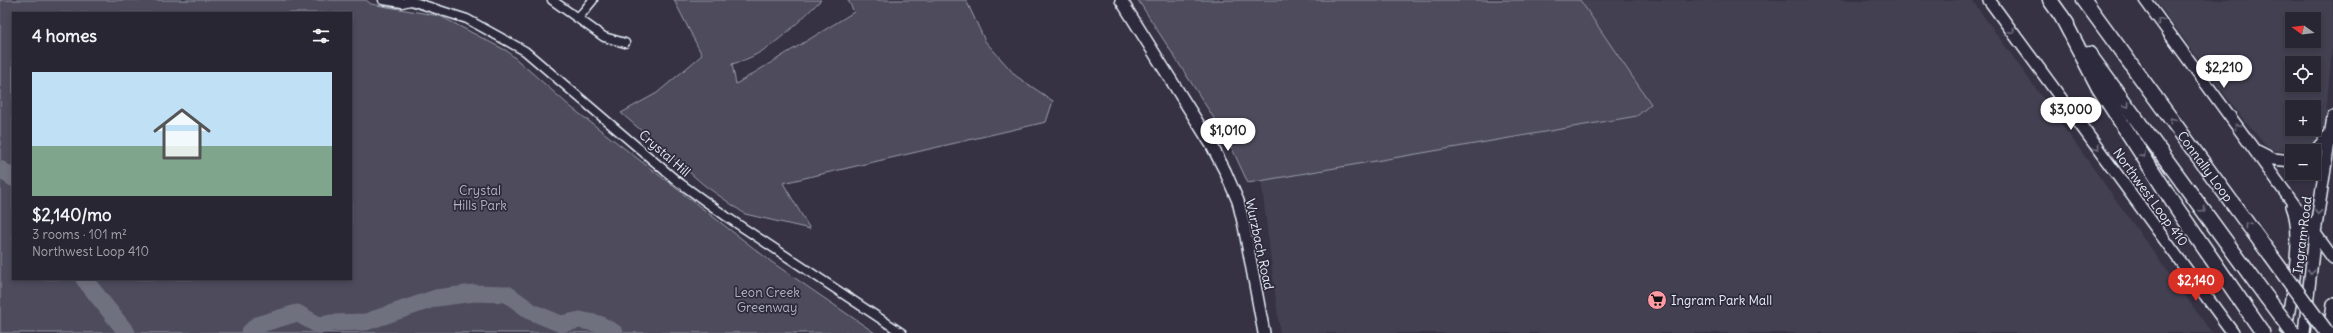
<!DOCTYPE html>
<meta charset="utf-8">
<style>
:root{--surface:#282633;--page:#302e3b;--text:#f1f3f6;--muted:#a5a5ac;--line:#44434e;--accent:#d93025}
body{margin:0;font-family:Delius,sans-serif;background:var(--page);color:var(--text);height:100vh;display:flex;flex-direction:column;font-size:15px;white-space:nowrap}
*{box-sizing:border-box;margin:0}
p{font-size:13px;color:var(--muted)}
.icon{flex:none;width:22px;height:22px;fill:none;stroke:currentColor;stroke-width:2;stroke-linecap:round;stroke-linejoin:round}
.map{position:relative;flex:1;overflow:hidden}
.panel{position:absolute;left:12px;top:12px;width:340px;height:268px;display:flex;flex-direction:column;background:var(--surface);border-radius:0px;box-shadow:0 2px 6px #0003,0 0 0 1px var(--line)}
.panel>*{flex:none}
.needle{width:26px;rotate:284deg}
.tools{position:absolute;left:2285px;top:12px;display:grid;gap:8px}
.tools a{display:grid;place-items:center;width:36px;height:36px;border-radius:0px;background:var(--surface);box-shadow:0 2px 6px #0003,0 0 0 1px var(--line);font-size:20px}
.price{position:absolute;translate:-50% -34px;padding:0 9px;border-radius:14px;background:#fff;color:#222;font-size:13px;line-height:26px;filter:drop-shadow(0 1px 2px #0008)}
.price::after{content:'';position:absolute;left:50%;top:24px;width:12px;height:9px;margin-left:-6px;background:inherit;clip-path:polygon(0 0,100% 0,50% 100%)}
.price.on{background:var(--accent);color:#fff}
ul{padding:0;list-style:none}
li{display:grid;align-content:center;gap:8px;height:212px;padding:0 20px}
li span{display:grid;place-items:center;height:124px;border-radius:0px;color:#555}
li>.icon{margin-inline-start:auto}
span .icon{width:72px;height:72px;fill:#fffc;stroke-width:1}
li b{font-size:17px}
h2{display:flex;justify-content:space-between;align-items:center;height:48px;padding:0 20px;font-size:17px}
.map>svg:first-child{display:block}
.built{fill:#433f51;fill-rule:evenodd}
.green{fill:#4d4b5c;stroke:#9a9eaa;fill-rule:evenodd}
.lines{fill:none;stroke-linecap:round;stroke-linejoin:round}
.river{stroke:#70717f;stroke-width:17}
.street-casing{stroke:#e8f1f8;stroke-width:11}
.secondary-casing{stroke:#e8f1f8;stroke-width:14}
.highway-casing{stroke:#e8f1f8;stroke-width:17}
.street{stroke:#2f2a3d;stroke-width:8}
.secondary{stroke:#2f2a3d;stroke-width:11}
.highway{stroke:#2f2a3d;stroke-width:14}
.highway-bridge-casing{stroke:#e8f1f8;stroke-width:17;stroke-linecap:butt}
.highway-bridge{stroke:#2f2a3d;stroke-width:14}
.oneway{stroke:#70707e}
.labels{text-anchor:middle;stroke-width:3.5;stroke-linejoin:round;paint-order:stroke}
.street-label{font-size:13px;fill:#e8f1f8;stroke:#2f2a3d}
.park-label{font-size:13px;fill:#b2b7c1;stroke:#2f2a3d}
.poi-label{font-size:13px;fill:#e8f1f8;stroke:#2f2a3d;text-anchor:start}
</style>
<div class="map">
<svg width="2333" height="333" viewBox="0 0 2333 333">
<rect width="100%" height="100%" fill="#363244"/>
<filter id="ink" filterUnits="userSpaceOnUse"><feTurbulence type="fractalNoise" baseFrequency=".025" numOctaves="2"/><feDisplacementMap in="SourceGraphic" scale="8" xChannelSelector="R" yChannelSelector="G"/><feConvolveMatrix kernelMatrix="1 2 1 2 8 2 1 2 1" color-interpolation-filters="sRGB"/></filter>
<g filter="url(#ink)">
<!-- built -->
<path class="built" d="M 1580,0 L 1972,0 L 2212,333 L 1280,333 L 1261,180 L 1637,116 L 1651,104 Z
M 2155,0 L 2333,0 L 2333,38 L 2325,124 L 2316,141 L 2308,147 L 2291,152 L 2273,150 L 2266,146 L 2244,120 ZM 2292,19 L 2314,19 L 2314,41 L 2292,41 ZM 2292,63 L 2314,63 L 2314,85 L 2292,85 ZM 2292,107 L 2314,107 L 2314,129 L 2292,129 Z"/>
<!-- green -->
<path class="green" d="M 0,0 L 366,0 L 371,4 L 440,16 L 507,51 L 572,108 L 773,263 L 875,333 L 0,333 ZM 13,13 L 351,13 L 351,279 L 13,279 Z
M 674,0 L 821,0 C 795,25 768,55 732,64 L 736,84 L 854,12 L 848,0 L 966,0 L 985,41 L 1016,76 L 1053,101 L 1046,122 L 783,183 L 810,229 L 745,214 L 704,185 L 621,113 L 657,93 L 702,55 Z
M 1138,0 L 1580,0 L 1651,104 L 1637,116 L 1248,183 L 1228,140 Z"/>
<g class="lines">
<!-- river -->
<path class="river" d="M 0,169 L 13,178
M 84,279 L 127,333
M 249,333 L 257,325 L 297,313 L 320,326 L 331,323 L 366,322 L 436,298 L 474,293 L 507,294 L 532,312 L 561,324 L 580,320 L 599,324 L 615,333"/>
<!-- street casing -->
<g class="street-casing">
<path id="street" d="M 383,0 L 402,3 L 410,1
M 408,0 L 467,19 L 525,51 L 677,181 L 727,217 L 902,333
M 552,0 L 604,37 L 625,43
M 579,17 L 593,0"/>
</g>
<!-- secondary casing -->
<g class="secondary-casing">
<path id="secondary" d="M 1121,0 L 1211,144 L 1225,171 L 1238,201 L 1244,226 L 1264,333
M 1989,0 L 2233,333
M 2145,0 L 2333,258
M 2257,151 L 2273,159 L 2292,161
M 2314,152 L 2328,136
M 2286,329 C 2291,297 2304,235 2292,206
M 2304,333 L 2315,233 L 2333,117
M 2329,333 L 2333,304"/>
</g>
<!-- highway casing -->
<g class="highway-casing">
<g id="highway">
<path d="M 2050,0 L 2067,24"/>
<path id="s1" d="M 2084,0 L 2271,256"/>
<path d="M 2062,17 L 2099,88 L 2176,207 L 2263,333"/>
<path d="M 2089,54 L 2267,298"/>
</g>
</g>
<!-- street -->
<use href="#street" class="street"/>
<!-- secondary -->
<use href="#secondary" class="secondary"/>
<!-- highway -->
<use href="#highway" class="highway"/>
<!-- highway-bridge casing -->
<g class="highway-bridge-casing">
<path id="highway-bridge" d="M 2271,256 L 2327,333
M 2267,298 L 2293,333"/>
</g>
<!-- highway-bridge -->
<use href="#highway-bridge" class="highway-bridge"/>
</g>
<!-- one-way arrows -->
<defs><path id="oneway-chevron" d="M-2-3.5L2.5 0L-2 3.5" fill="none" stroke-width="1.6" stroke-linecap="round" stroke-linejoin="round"/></defs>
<g class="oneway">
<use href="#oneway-chevron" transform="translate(2160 21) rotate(-126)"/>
<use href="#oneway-chevron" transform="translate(2012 31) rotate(54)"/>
<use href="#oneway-chevron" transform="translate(2127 105) rotate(54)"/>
<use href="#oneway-chevron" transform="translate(2172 120) rotate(-126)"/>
<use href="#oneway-chevron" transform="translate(2237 126) rotate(-126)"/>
<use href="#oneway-chevron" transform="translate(2097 148) rotate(54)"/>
<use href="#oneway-chevron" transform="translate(2143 155) rotate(58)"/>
<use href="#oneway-chevron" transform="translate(2203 210) rotate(54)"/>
<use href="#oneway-chevron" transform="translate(2318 212) rotate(99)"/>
<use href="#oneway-chevron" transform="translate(2248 225) rotate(-126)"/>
<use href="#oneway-chevron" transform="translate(2311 272) rotate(96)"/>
</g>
</g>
<!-- icons -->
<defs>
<g id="supermarket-disc" transform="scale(1)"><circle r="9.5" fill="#ff9aa2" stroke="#2f2a3d"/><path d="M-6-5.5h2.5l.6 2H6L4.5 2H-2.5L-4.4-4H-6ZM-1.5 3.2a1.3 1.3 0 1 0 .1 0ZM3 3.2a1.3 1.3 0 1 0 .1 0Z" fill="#111"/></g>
</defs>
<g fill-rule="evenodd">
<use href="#supermarket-disc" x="1657" y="300"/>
</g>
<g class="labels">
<!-- street labels -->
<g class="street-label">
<text transform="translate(665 153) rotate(41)" y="5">Crystal Hill</text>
<text dy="5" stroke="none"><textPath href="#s1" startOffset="206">Connally Loop</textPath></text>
<text transform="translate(2151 197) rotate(54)" y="5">Northwest Loop 410</text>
<text transform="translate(2302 235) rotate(-83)" y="5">Ingram Road</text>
<text transform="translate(1260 244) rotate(78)" y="5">Wurzbach Road</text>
</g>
<!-- park labels -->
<g class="park-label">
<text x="480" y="195">Crystal<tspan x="480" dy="15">Hills Park</tspan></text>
<text x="767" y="297">Leon Creek<tspan x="767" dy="15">Greenway</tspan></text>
</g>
<!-- poi labels -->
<g class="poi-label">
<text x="1671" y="305">Ingram Park Mall</text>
</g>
</g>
</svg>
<div class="tools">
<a><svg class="needle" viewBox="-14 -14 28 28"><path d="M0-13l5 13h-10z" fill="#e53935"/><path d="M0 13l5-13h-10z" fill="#a5a5ac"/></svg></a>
<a><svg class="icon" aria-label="locate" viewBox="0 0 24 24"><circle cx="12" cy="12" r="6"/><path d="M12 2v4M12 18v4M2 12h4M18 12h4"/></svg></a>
<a>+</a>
<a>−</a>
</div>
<b class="price" style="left:2224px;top:89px">$2,210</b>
<b class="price" style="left:2071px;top:131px">$3,000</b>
<b class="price" style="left:1228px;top:152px">$1,010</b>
<b class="price on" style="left:2196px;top:302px">$2,140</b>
<section class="panel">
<h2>4 homes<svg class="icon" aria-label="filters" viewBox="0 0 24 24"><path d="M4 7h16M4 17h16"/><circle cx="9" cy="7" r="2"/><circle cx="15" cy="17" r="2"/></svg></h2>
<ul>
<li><span style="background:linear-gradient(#bfe0f5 60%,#7fa58c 0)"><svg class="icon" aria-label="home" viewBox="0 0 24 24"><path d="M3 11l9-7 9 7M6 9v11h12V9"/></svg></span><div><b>$2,140/mo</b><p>3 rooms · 101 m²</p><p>Northwest Loop 410</p></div></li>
</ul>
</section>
</div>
